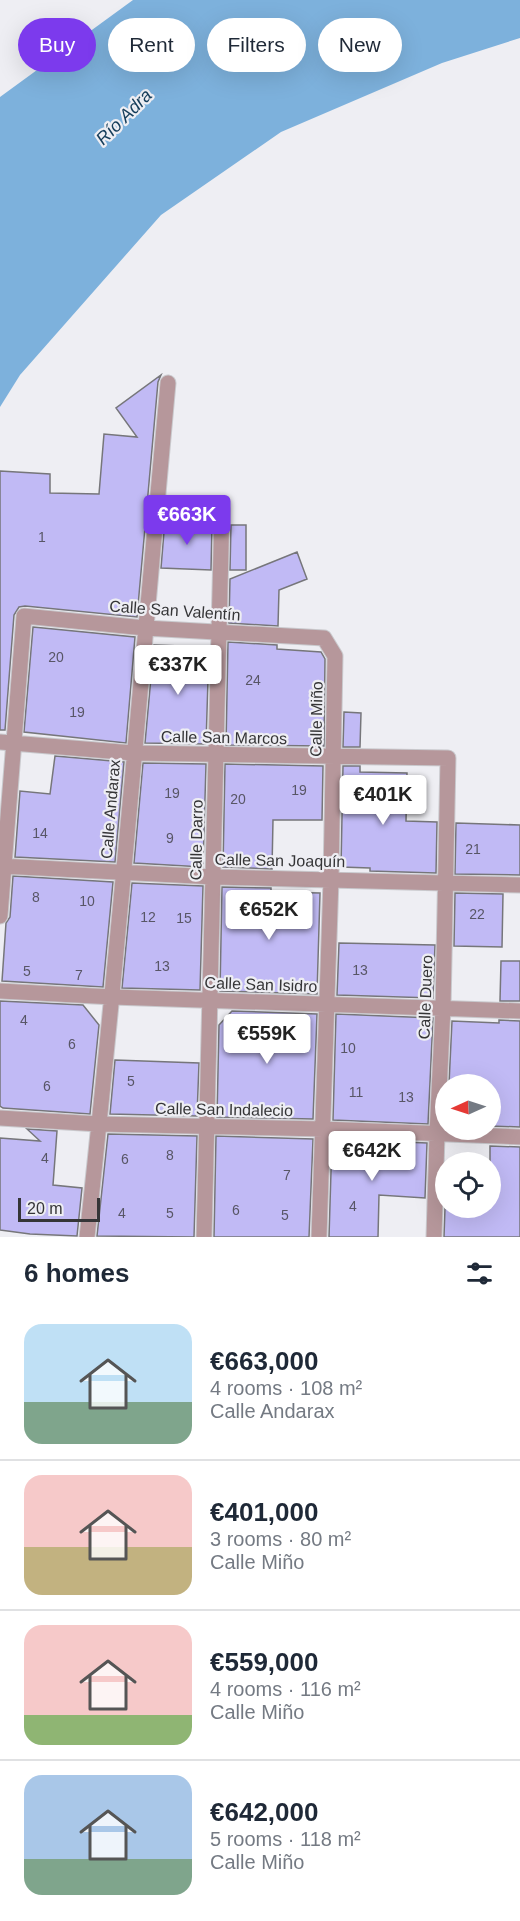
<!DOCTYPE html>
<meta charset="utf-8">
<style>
:root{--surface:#fff;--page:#f6f6f7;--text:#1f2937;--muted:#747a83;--line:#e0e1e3;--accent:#7c3aed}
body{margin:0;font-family:Helvetica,sans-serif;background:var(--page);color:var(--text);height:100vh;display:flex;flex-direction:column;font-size:22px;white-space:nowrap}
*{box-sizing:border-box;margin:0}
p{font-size:20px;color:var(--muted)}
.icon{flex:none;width:33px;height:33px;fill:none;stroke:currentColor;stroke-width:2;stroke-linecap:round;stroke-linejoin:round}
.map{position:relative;height:1237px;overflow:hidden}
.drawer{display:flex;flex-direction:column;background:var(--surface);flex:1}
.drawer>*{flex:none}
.guide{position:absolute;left:18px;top:18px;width:484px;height:54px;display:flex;gap:12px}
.needle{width:39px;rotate:267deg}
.buttons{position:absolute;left:435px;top:1074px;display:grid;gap:12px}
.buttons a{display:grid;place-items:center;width:66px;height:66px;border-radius:50%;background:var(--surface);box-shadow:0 6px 24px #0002;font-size:30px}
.scale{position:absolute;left:18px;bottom:15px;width:82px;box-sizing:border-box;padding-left:6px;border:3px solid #353537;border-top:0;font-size:16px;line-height:21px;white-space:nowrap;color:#353537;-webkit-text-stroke:4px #eeeef3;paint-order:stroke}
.price{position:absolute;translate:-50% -51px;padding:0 14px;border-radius:6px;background:#fff;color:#222;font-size:20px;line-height:39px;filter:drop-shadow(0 2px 3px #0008)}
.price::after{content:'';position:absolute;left:50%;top:36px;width:18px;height:14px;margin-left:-9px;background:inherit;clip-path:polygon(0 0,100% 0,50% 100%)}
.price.selected{background:var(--accent);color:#fff}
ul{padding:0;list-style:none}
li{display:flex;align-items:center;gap:18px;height:150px;padding:0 24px}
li+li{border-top:2px solid var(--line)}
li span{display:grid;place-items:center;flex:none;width:168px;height:120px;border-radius:18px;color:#555}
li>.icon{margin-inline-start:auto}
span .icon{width:72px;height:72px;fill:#fffc;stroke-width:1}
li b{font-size:26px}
h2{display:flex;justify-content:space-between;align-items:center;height:72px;padding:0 24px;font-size:26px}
.tag{padding:0 21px;border-radius:27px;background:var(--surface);box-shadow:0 6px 24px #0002;font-size:21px;line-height:54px}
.tag.selected{background:var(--accent);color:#fff}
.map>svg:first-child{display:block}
.water{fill:#7db1dc}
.building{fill:#c1baf5;stroke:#76767a;stroke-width:1.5}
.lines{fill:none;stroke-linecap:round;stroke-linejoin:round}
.minor-casing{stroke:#c9c9cd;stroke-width:17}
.minor{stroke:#b6979b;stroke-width:15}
.labels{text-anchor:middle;stroke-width:4.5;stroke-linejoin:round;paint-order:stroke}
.number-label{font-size:14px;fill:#585666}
.street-label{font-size:16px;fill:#353537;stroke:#eeeef3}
.water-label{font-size:18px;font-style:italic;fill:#153d5a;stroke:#eeeef3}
</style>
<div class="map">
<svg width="520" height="1237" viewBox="0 0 520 1237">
<rect width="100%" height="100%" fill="#eeeef3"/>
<!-- water -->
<path class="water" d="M 133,0 L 520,0 L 520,38 L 442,63 L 281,132 L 161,215 L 20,375 L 0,407 L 0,97 Z"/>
<!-- building -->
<path class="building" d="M 161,375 L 158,382 L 137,617 L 25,606 L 19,607 L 14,615 L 5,730 L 0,730 L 0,471 L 50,474 L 50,493 L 99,494 L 104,434 L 137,437 L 116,408 Z
M 165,520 L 212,525 L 211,570 L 161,568 Z
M 231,525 L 246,525 L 246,570 L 230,570 Z
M 297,552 L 307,579 L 279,590 L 278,626 L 229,623 L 230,579 Z
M 33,627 L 135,637 L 126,743 L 24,732 Z
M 228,642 L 277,645 L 277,649 L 321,652 L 325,659 L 324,746 L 226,745 Z
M 154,645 L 209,647 L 206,744 L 145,743 Z
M 344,712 L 361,713 L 360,747 L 343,747 Z
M 55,756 L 124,762 L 115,862 L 15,857 L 20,791 L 50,794 Z
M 143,763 L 206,764 L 203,867 L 134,863 Z
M 225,764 L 323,766 L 322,820 L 273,820 L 272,869 L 223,867 Z
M 343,766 L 360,766 L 360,772 L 407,773 L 406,821 L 437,822 L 436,873 L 370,871 L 370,868 L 341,867 Z
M 456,823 L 520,825 L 520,875 L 455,874 Z
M 13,876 L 113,882 L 103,987 L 2,981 L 6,923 L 10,917 Z
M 132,883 L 203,886 L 200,990 L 122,988 Z
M 222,887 L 271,888 L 271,892 L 320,893 L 317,994 L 220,991 Z
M 455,893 L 503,894 L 502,947 L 454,946 Z
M 339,943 L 435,945 L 433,998 L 337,995 Z
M 501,961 L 520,961 L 520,1001 L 500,1001 Z
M 0,1001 L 83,1005 L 99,1025 L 90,1114 L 3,1108 L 0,1106 Z
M 232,1011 L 317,1014 L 313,1119 L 217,1117 L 219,1025 Z
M 336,1014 L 433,1018 L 428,1124 L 333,1120 Z
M 499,1020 L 520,1021 L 520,1127 L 490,1126 L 490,1084 L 449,1084 L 452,1021 L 499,1023 Z
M 115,1060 L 199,1063 L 197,1116 L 110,1114 Z
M 27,1129 L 57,1131 L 53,1185 L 82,1188 L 77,1236 L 30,1234 L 0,1230 L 0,1138 L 40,1141 Z
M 108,1134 L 197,1136 L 194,1237 L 97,1236 Z
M 216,1136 L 313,1139 L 309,1237 L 214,1237 Z
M 332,1139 L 427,1143 L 425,1198 L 379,1195 L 378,1237 L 329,1237 Z
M 490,1146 L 520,1147 L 520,1237 L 444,1237 L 445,1208 L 490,1208 Z"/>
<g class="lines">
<!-- minor casing -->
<g class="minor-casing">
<path id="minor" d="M 157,505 L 222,509 L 204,1237
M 0,742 L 133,753 L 448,758 L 443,1008 L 437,1134 L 434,1237
M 0,866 L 214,877 L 520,885
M 0,916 L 24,616 L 145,628 L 324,638 L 335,656 L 331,879 L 319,1237
M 0,991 L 113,997 L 520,1011
M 0,1118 L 99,1124 L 323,1129 L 520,1137
M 87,1237 C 118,953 142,668 168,383"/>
</g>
<!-- minor -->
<use href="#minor" class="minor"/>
</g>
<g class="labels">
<!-- number labels -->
<g class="number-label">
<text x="42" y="542">1</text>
<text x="56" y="662">20</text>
<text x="253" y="685">24</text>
<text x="77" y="717">19</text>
<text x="299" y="795">19</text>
<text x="172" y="798">19</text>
<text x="238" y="804">20</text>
<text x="40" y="838">14</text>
<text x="170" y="843">9</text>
<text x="473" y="854">21</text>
<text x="36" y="902">8</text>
<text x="87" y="906">10</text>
<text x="477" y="919">22</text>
<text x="148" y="922">12</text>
<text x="184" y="923">15</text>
<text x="162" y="971">13</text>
<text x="360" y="975">13</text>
<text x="27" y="976">5</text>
<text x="79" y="980">7</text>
<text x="24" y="1025">4</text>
<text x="72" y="1049">6</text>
<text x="348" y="1053">10</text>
<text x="131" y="1086">5</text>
<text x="47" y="1091">6</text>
<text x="356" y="1097">11</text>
<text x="406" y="1102">13</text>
<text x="170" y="1160">8</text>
<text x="45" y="1163">4</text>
<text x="125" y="1164">6</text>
<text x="287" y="1180">7</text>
<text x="353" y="1211">4</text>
<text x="236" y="1215">6</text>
<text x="122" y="1218">4</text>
<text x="170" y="1218">5</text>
<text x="285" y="1220">5</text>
</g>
<!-- street labels -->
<g class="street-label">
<text transform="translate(175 610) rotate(4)" y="6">Calle San Valentín</text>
<text transform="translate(316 719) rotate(-89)" y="6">Calle Miño</text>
<text transform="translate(224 737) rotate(1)" y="6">Calle San Marcos</text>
<text transform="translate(110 809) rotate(-85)" y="6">Calle Andarax</text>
<text transform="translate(196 840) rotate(-89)" y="6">Calle Darro</text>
<text transform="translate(280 860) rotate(1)" y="6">Calle San Joaquín</text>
<text transform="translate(261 984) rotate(2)" y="6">Calle San Isidro</text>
<text transform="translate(425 997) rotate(-88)" y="6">Calle Duero</text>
<text transform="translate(224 1109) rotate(1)" y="6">Calle San Indalecio</text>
</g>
<!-- water labels -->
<g class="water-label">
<text transform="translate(124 117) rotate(-45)" y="6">Río Adra</text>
</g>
</g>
</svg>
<div class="buttons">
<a><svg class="needle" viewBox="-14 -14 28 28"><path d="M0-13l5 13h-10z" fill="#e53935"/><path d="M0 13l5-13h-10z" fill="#747a83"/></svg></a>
<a><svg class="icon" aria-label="locate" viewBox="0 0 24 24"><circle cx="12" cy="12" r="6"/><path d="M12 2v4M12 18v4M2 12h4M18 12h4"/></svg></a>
</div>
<div class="scale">20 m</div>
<b class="price selected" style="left:187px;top:546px">€663K</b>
<b class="price" style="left:178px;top:696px">€337K</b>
<b class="price" style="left:383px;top:826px">€401K</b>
<b class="price" style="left:269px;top:941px">€652K</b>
<b class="price" style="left:267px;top:1065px">€559K</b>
<b class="price" style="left:372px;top:1182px">€642K</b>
<div class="guide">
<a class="tag selected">Buy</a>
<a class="tag">Rent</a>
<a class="tag">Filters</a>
<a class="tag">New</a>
</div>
</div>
<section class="drawer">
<h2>6 homes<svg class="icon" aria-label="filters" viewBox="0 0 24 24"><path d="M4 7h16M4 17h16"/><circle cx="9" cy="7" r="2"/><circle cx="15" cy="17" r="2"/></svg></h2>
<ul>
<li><span style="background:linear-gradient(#bfe0f5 65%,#7fa58c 0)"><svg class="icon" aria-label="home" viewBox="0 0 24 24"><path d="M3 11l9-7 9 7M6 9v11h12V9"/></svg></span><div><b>€663,000</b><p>4 rooms · 108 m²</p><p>Calle Andarax</p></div></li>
<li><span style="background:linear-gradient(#f6c9c9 60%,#c2b280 0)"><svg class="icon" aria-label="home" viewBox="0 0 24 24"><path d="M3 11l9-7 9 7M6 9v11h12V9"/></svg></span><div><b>€401,000</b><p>3 rooms · 80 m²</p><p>Calle Miño</p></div></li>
<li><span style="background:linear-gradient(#f6c9c9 75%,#8fb573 0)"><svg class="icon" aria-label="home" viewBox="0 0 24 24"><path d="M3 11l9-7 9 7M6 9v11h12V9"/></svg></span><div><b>€559,000</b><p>4 rooms · 116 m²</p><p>Calle Miño</p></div></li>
<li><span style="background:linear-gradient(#a9c7e8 70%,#7fa58c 0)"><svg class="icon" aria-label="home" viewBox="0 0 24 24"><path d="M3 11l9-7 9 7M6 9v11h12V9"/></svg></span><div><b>€642,000</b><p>5 rooms · 118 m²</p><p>Calle Miño</p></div></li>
</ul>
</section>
